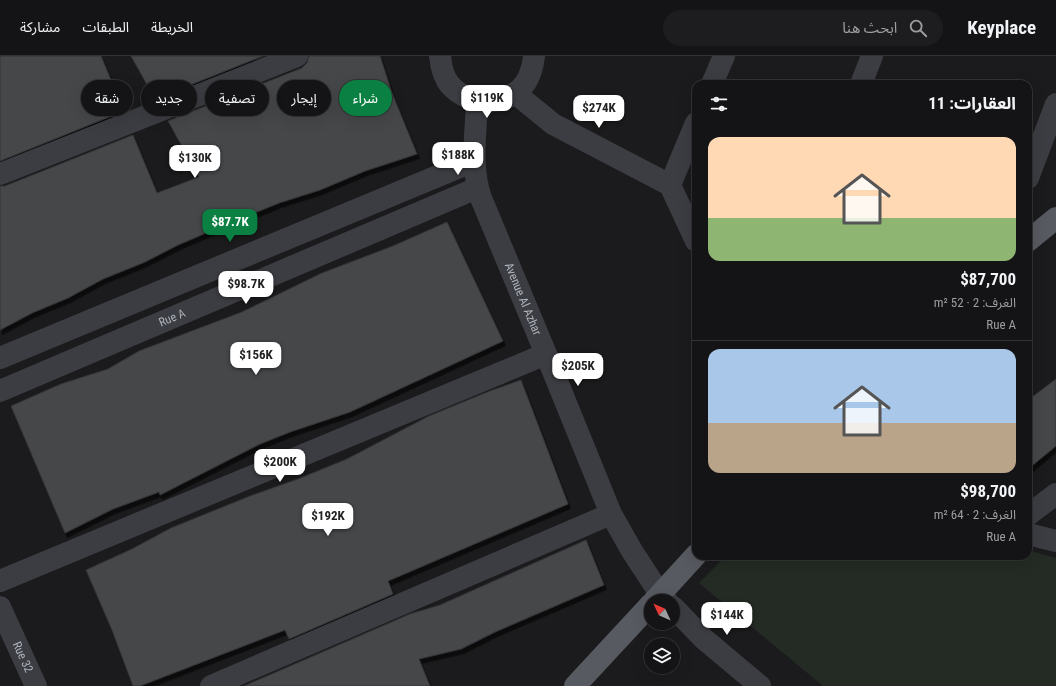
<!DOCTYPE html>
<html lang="ar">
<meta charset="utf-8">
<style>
:root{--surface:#141416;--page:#1d1d1f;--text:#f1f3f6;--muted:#9d9ea1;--line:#333335;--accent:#0b8043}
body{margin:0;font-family:"Roboto Condensed","Noto Sans Arabic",sans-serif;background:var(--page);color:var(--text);direction:rtl;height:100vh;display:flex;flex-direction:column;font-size:15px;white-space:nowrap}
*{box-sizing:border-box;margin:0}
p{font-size:13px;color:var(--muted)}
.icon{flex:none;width:22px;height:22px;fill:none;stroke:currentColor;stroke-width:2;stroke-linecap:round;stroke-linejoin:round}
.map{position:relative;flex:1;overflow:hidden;direction:ltr}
.details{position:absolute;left:692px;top:24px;width:340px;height:480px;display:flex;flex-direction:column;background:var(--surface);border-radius:12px;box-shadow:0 4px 16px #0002,0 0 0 1px var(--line);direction:rtl}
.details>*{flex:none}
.banner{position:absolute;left:12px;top:24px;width:380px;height:36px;direction:rtl;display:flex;gap:8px}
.needle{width:26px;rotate:314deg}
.fabs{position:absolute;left:644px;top:538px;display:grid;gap:8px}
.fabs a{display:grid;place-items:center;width:36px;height:36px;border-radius:50%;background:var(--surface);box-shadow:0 4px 16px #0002,0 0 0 1px var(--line);font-size:20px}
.price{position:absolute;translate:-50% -34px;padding:0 9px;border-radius:8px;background:#fff;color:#222;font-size:13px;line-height:26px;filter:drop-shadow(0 1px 2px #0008)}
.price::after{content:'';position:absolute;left:50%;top:24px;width:12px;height:9px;margin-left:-6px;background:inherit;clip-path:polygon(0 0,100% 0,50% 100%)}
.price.current{background:var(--accent);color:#fff}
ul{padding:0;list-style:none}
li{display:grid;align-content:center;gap:8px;height:212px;padding:0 16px}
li+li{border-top:1px solid var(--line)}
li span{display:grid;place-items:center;height:124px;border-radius:12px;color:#555}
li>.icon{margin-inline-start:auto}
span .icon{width:72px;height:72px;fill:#fffc;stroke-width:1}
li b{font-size:17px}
h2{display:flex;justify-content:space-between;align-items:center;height:48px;padding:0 16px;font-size:17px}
.tag{padding:0 14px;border-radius:18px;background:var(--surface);box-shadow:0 4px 16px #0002,0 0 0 1px var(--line);font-size:14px;line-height:36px}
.tag.current{background:var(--accent);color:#fff}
header{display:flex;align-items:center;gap:24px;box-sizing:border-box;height:56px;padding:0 20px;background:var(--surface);border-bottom:1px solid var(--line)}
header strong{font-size:19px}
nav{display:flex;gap:22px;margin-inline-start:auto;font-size:14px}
.search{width:280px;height:36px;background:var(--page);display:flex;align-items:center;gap:10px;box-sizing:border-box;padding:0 14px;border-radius:22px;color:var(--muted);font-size:15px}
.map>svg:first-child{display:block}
.green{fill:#232b24}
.building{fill:#45464a;stroke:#353539;filter:url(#shadow)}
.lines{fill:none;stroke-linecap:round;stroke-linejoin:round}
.minor{stroke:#3c3d42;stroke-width:22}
.major{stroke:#585a61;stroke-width:22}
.labels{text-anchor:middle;stroke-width:3;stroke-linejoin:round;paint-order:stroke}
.street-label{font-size:12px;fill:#aeb3bc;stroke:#161618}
</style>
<header>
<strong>Keyplace</strong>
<div class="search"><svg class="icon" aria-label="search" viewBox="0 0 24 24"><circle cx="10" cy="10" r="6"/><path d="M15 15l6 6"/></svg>ابحث هنا</div>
<nav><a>الخريطة</a><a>الطبقات</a><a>مشاركة</a></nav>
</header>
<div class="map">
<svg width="1056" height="630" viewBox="0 0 1056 630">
<defs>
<filter id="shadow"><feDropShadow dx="2.5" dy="4.5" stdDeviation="0" flood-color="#0009"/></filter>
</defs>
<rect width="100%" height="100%" fill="#1b1b1d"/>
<!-- green -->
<path class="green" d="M 1028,494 L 1056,502 L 1056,630 L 823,630 L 699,527 L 726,500 L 1028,500 Z"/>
<!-- building -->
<path class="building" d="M 0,0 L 101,0 L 124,55 L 0,105 Z
M 131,0 L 263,0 L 155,43 Z
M 309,0 L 380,0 L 392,37 L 417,98 L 365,115 L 320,134 L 279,147 L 220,171 L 178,189 L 145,206 L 103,223 L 68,242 L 32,257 L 0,274 L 0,130 L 5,130 L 133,79 L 157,137 L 199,121 L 168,65 L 302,12 L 307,7 Z
M 447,166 L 503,285 L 350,356 L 290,376 L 260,388 L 160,439 L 159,436 L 113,453 L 65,477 L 11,350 L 61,328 L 108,313 L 139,295 L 242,256 L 322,217 L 393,190 Z
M 1056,323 L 1056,390 L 1028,413 L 1028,344 Z
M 521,324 L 568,448 L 388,525 L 393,538 L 289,583 L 285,574 L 140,630 L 133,630 L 112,574 L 86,514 L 132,493 L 171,472 L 250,440 L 298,423 L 347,403 L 429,360 L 490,335 Z
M 586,484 L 604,529 L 495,576 L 461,593 L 419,603 L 430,630 L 244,630 L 410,558 L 440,549 Z"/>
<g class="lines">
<!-- minor -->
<g class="minor">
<path d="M 440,0 C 441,10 443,21 450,29 C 470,51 508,52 526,26 C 531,18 533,9 534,0"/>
<path d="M 712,28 L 724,0"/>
<path d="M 861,28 L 872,0"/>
<path d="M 515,37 L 553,68 L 670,129 L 696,185"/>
<path id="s1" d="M 477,45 C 476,77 470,111 481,142 L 546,298 L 611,458 L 632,495 L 660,538 L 667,545"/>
<path d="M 0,118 L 297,0"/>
<path d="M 1028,122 L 1056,48"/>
<path d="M 670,129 L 696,67"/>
<path d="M 0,302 L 474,105"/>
<path id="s2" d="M 0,335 L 477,132"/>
<path d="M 1028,459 L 1056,438"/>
<path d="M 1028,478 L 1056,485"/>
<path d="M 0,525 L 546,298"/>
<path id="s3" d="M 0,551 L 36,630"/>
<path d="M 673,551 L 704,583 L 760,630"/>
<path d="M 211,630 L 611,458"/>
</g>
<!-- major -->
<path class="major" d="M 1028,185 L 1056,162
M 654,545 L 696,499
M 575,630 L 651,548"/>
</g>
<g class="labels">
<!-- street labels -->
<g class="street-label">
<text dy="4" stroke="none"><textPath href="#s1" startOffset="207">Avenue Al Azhar</textPath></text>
<text dy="4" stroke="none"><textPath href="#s2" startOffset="187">Rue A</textPath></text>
<text dy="4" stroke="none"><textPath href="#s3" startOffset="55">Rue 32</textPath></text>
</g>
</g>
</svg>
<div class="fabs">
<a><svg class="needle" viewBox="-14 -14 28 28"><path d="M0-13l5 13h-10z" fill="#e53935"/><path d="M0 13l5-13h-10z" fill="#9d9ea1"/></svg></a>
<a><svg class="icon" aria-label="layers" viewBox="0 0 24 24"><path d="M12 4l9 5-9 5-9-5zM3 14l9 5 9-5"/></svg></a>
</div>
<b class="price" style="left:487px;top:63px">$119K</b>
<b class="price" style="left:599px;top:73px">$274K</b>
<b class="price" style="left:458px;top:120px">$188K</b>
<b class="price" style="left:195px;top:123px">$130K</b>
<b class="price current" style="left:230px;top:187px">$87.7K</b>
<b class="price" style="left:246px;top:249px">$98.7K</b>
<b class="price" style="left:256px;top:320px">$156K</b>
<b class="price" style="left:578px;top:331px">$205K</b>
<b class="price" style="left:280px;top:427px">$200K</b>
<b class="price" style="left:328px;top:481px">$192K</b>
<b class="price" style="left:727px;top:580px">$144K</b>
<div class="banner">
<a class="tag current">شراء</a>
<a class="tag">إيجار</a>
<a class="tag">تصفية</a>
<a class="tag">جديد</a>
<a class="tag">شقة</a>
</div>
<section class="details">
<h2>العقارات: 11<svg class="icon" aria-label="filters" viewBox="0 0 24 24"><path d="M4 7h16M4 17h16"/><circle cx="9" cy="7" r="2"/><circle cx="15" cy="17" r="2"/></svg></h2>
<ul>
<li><span style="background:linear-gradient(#ffd9b3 65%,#8fb573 0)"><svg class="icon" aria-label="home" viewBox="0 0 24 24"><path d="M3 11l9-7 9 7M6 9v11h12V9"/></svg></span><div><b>$87,700</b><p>الغرف: 2 · 52 m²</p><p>Rue A</p></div></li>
<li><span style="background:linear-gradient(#a9c7e8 60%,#b9a48a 0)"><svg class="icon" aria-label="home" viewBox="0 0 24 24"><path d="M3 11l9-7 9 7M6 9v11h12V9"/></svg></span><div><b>$98,700</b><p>الغرف: 2 · 64 m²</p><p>Rue A</p></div></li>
</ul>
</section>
</div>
